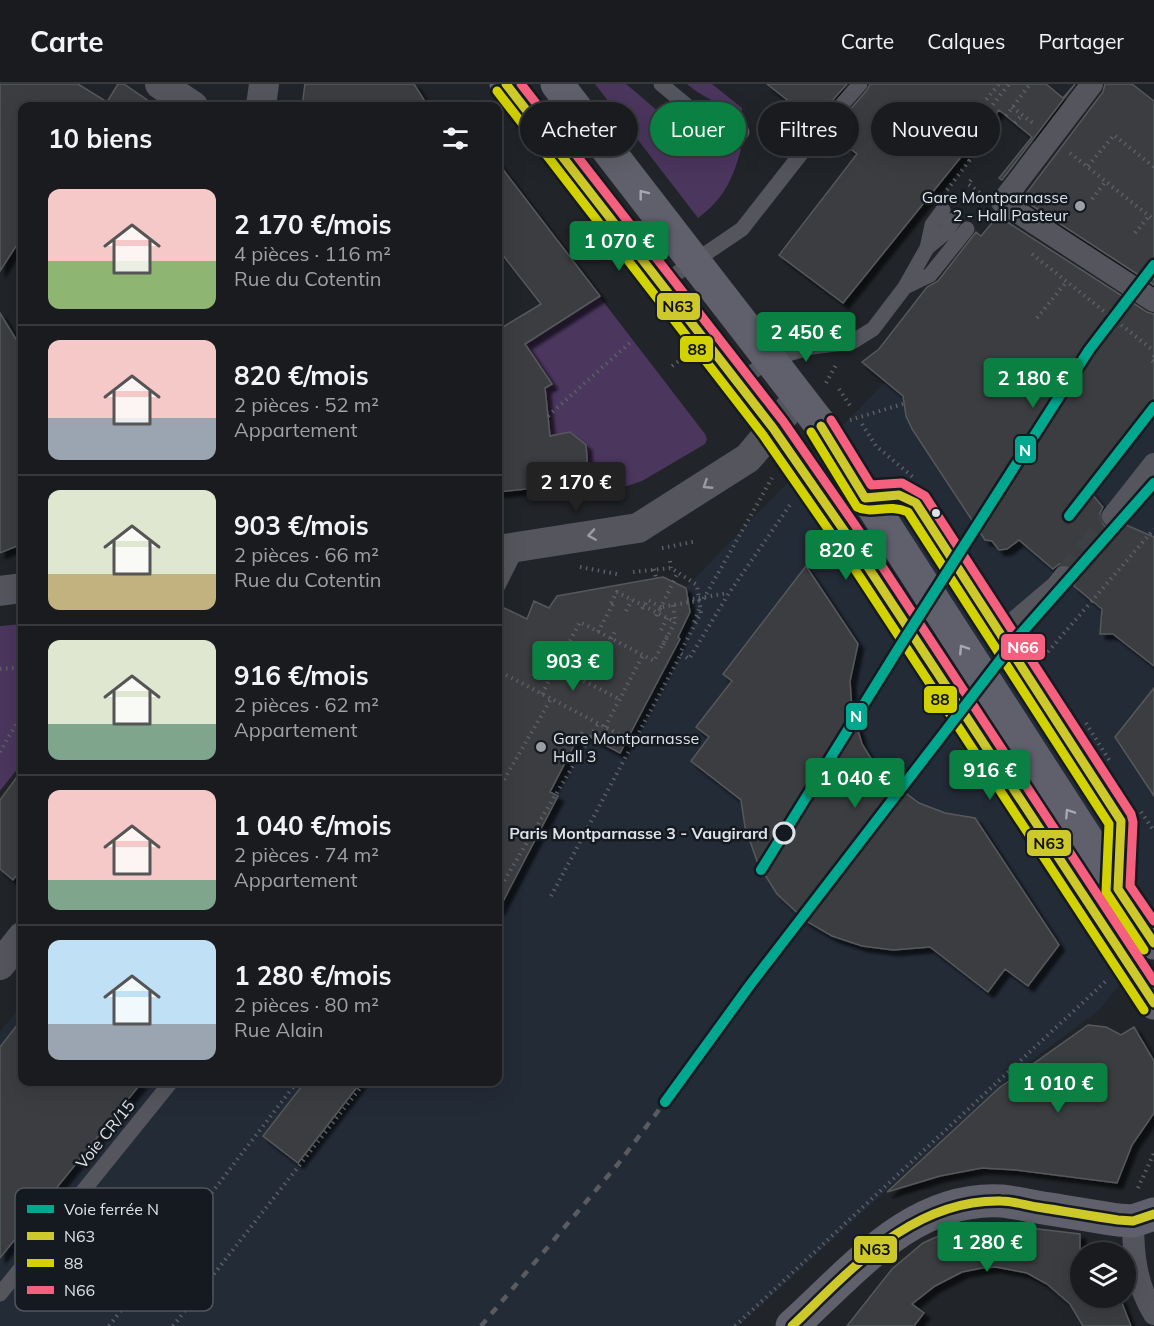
<!DOCTYPE html>
<html lang="fr">
<meta charset="utf-8">
<style>
:root{--surface:#191b1e;--page:#26282b;--text:#f1f3f6;--muted:#9fa1a4;--line:#37393c;--accent:#0b8043}
body{margin:0;font-family:Mulish,sans-serif;background:var(--page);color:var(--text);height:100vh;display:flex;flex-direction:column;font-size:22px;white-space:nowrap}
*{box-sizing:border-box;margin:0}
p{font-size:20px;color:var(--muted)}
.icon{flex:none;width:33px;height:33px;fill:none;stroke:currentColor;stroke-width:2;stroke-linecap:round;stroke-linejoin:round}
.map{position:relative;flex:1;overflow:hidden}
.drawer{position:absolute;left:18px;top:18px;width:484px;height:984px;display:flex;flex-direction:column;background:var(--surface);border-radius:12px;box-shadow:0 6px 24px #0002,0 0 0 2px var(--line)}
.drawer>*{flex:none}
.guide{position:absolute;left:520px;top:18px;width:543px;height:54px;display:flex;gap:12px}
.fabs{position:absolute;left:1070px;top:1158px;display:grid;gap:12px}
.fabs a{display:grid;place-items:center;width:66px;height:66px;border-radius:50%;background:var(--surface);box-shadow:0 6px 24px #0002,0 0 0 2px var(--line);font-size:30px}
.price{position:absolute;translate:-50% -51px;padding:0 14px;border-radius:6px;background:var(--accent);color:#fff;font-size:20px;line-height:39px;filter:drop-shadow(0 2px 3px #0008)}
.price::after{content:'';position:absolute;left:50%;top:36px;width:18px;height:14px;margin-left:-9px;background:inherit;clip-path:polygon(0 0,100% 0,50% 100%)}
.price.selected{background:#222;color:#fff}
ul{padding:0;list-style:none}
li{display:flex;align-items:center;gap:18px;height:150px;padding:0 30px}
li+li{border-top:2px solid var(--line)}
li span{display:grid;place-items:center;flex:none;width:168px;height:120px;border-radius:12px;color:#555}
li>.icon{margin-inline-start:auto}
span .icon{width:72px;height:72px;fill:#fffc;stroke-width:1}
li b{font-size:26px}
h2{display:flex;justify-content:space-between;align-items:center;height:72px;padding:0 30px;font-size:26px}
.tag{padding:0 21px;border-radius:27px;background:var(--surface);box-shadow:0 6px 24px #0002,0 0 0 2px var(--line);font-size:21px;line-height:54px}
.tag.selected{background:var(--accent);color:#fff}
header{display:flex;align-items:center;gap:36px;box-sizing:border-box;height:84px;padding:0 30px;background:var(--surface);border-bottom:2px solid var(--line)}
header strong{font-size:28px}
nav{display:flex;gap:33px;margin-inline-start:auto;font-size:21px}
.map>svg:first-child{display:block}
.built{fill:#232b37}
.green{fill:#4b365e}
.building{fill:#3a3d40;stroke:#56595c;stroke-width:1.5;filter:url(#shadow)}
.lines{fill:none;stroke-linecap:round;stroke-linejoin:round}
.pedestrian-tunnel{stroke:#3d4045;stroke-width:22;stroke-dasharray:22 11;stroke-linecap:butt}
.path{stroke:#5c5f65;stroke-width:4;stroke-dasharray:1.5 4.5;stroke-linecap:butt}
.service{stroke:#55555e;stroke-width:15}
.pedestrian{stroke:#55555e;stroke-width:22}
.minor{stroke:#55555e;stroke-width:30}
.secondary{stroke:#60606c;stroke-width:33}
.rail{stroke:#595b61;stroke-width:4.5;stroke-dasharray:8 8;stroke-linecap:butt}
.bus-1-casing{stroke:#151a21;stroke-width:14}
.bus-2-casing{stroke:#151a21;stroke-width:14}
.bus-3-casing{stroke:#151a21;stroke-width:14}
.bus-1{stroke:#cec92a;stroke-width:9}
.bus-2{stroke:#d2d200;stroke-width:9}
.bus-3{stroke:#f4607d;stroke-width:9}
.rail-1-casing{stroke:#151a21;stroke-width:15}
.rail-1{stroke:#00a88f;stroke-width:10}
.oneway{stroke:#a5a8b0}
.oneway2{stroke:#9a9ca3}
.poi-dot{fill:#9ca0a5;stroke:#151a21;stroke-width:2}
.bus-dot{fill:#dee2e8;stroke:#151a21;stroke-width:2}
.stop-dot{fill:#151a21;stroke:#dee2e8;stroke-width:3}
.labels{text-anchor:middle;stroke-width:5;stroke-linejoin:round;paint-order:stroke}
.poi-label{font-size:16px;fill:#dee2e8;stroke:#151a21;text-anchor:end}
.stop-label{font-size:16px;font-weight:bold;fill:#dee2e8;stroke:#151a21;text-anchor:end}
.street-label{font-size:16px;fill:#dee2e8;stroke:#151a21}
.key{fill:#151a21;stroke:#51565d;stroke-width:1.5}
.key-label{font-size:16px;fill:#dee2e8}
.line-badge{stroke:#151a21;stroke-width:2}
.badge-label{font-size:16px;text-anchor:middle;font-weight:bold;fill:#fff}
.pale-badge-label{font-size:16px;text-anchor:middle;font-weight:bold;fill:#111}
</style>
<header>
<strong>Carte</strong>
<nav><a>Carte</a><a>Calques</a><a>Partager</a></nav>
</header>
<div class="map">
<svg width="1154" height="1242" viewBox="0 0 1154 1242">
<defs>
<filter id="shadow"><feDropShadow dx="5.5" dy="5.5" stdDeviation="1.5" flood-color="#0009"/></filter>
</defs>
<rect width="100%" height="100%" fill="#212428"/>
<!-- built -->
<path class="built" d="M 1008,171 L 1154,290 L 1154,861 L 1098,927 L 1010,993 L 739,1242 L 0,1242 L 0,948 L 22,920 L 22,998 L 498,998 L 498,697 Z"/>
<!-- green -->
<path class="green" d="M 595,0 L 626,0 C 659,27 694,65 741,65 C 733,95 723,116 698,134 Z
M 687,0 L 712,0 L 742,24 L 742,27 C 721,21 703,14 687,0 Z
M 599,212 L 705,350 L 707,355 L 705,360 L 642,397 L 627,402 L 569,412 L 587,389 L 583,386 L 588,380 L 586,361 L 550,352 L 545,304 L 551,299 L 525,260 Z
M 22,540 L 22,679 L 0,707 L 0,542 Z"/>
<!-- building -->
<path class="building" d="M 0,0 L 78,0 L 107,18 L 118,0 L 124,0 L 156,22 L 22,22 L 22,153 L 0,187 Z
M 305,0 L 414,0 L 428,22 L 302,22 Z
M 767,0 L 847,0 L 814,37 Z
M 870,0 L 1046,0 L 1063,14 L 1075,0 L 1002,96 L 999,94 L 1032,53 L 999,26 L 843,219 L 779,171 L 857,70 L 830,49 L 867,6 Z
M 1105,0 L 1132,0 L 1154,17 L 1154,201 L 1022,115 L 1103,8 Z
M 498,79 L 600,212 L 525,260 L 552,300 L 545,304 L 550,352 L 570,348 L 586,361 L 588,388 L 574,407 L 568,403 L 564,408 L 559,403 L 554,410 L 545,403 L 498,408 L 498,246 L 541,220 L 498,165 Z
M 998,132 L 1147,228 L 1154,230 L 1154,317 L 1085,402 L 1103,423 L 1100,429 L 1100,436 L 1105,443 L 1110,445 L 1117,445 L 1124,440 L 1154,453 L 1154,582 L 1113,550 L 1100,550 L 1102,525 L 1074,502 L 1077,494 L 1076,487 L 1072,482 L 1065,480 L 1059,480 L 1053,485 L 1019,456 L 1007,465 L 999,466 L 992,457 L 985,456 L 912,345 L 906,332 L 903,312 L 862,278 L 879,265 L 927,203 L 938,197 L 976,148 L 981,152 Z
M 0,229 L 22,265 L 22,460 L 0,469 Z
M 806,482 L 858,560 L 850,597 L 852,626 L 862,660 L 870,673 L 887,695 L 919,719 L 945,729 L 975,734 L 1059,861 L 1028,902 L 1005,885 L 988,908 L 930,863 L 893,866 L 862,862 L 832,852 L 806,837 L 777,810 L 758,780 L 745,743 L 741,716 L 691,677 L 709,653 L 696,643 L 732,597 L 723,590 Z
M 663,493 L 686,504 L 690,528 L 678,553 L 680,555 L 620,669 L 581,648 L 550,708 L 558,712 L 498,827 L 498,521 L 527,535 L 534,517 L 549,524 L 557,512 Z
M 1154,604 L 1154,712 L 1115,653 Z
M 22,686 L 22,784 L 13,796 L 0,785 L 0,716 Z
M 22,935 L 22,998 L 142,998 L 0,1174 L 0,963 Z
M 1088,941 L 1106,943 L 1121,951 L 1134,943 L 1154,977 L 1154,1029 L 1132,1061 L 1117,1099 L 1016,1086 L 982,1084 L 940,1092 L 887,1108 L 999,1004 Z
M 305,998 L 361,998 L 298,1079 L 263,1052 Z
M 995,1140 L 1080,1150 L 1080,1214 L 1120,1214 L 1131,1242 L 1083,1242 L 1070,1220 L 1047,1200 L 1027,1189 L 996,1183 L 982,1184 L 962,1188 L 935,1202 L 912,1220 L 924,1229 L 914,1242 L 847,1242 L 892,1185 L 923,1159 L 945,1149 L 962,1144 Z"/>
<g class="lines">
<!-- pedestrian-tunnel -->
<path class="pedestrian-tunnel" d="M 1064,493 L 1113,432"/>
<!-- path -->
<path class="path" d="M 1012,23 L 1034,40
M 1006,32 L 1030,0
M 971,34 L 999,0
M 1015,39 L 1022,31
M 1070,69 L 1154,136
M 969,77 L 978,67
M 1088,82 L 1114,51 L 1154,83
M 971,96 L 968,100 L 980,109
M 947,106 L 969,77 L 966,55 L 1009,0
M 1092,115 L 1106,97
M 1135,149 L 1149,132
M 1032,170 L 1154,267
M 1109,231 L 1118,220
M 1037,234 L 1067,197
M 1154,272 L 1151,276 L 1154,278
M 672,282 L 683,274
M 826,299 L 837,279
M 839,305 L 851,323
M 548,332 L 633,256
M 850,336 L 903,320
M 862,340 L 876,362 L 913,393
M 662,464 L 693,458
M 670,477 L 671,484
M 580,483 L 617,490
M 654,485 L 656,494
M 633,488 L 671,484 L 697,501 L 701,529 L 680,569 L 689,575 L 729,509 L 790,421
M 687,516 L 728,509
M 611,519 L 617,508 L 675,538 L 663,561 L 665,562
M 673,521 L 675,536 L 674,539
M 642,525 L 648,516 L 661,523
M 660,525 L 678,488
M 626,527 L 632,516
M 656,532 L 661,523 L 703,516 L 772,394
M 694,538 L 700,523
M 661,546 L 667,534
M 598,548 L 613,520
M 611,555 L 615,547
M 1040,577 L 1154,445
M 557,583 L 619,615
M 0,585 L 22,583
M 506,591 L 626,654
M 542,610 L 580,538 L 654,577 L 667,552
M 1086,639 L 1109,676
M 605,643 L 643,571
M 0,668 L 22,630
M 498,706 L 551,615
M 1141,728 L 1154,747
M 498,807 L 598,640
M 551,812 L 681,570
M 1138,1104 L 1154,1069
M 109,1242 L 297,998
M 173,1242 L 365,998
M 735,1242 L 1106,897"/>
<!-- service -->
<path class="service" d="M 661,0 L 697,30 L 742,48
M 927,164 L 932,141 L 943,126
M 661,200 L 742,145 L 822,43 L 860,0
M 905,203 L 930,191 L 967,145
M 738,298 L 771,275 L 812,263 L 852,258 L 873,245 L 905,203 L 927,164 L 945,149 L 954,136
M 865,414 L 899,411 L 916,419 L 1121,737 L 1119,796
M 498,502 L 518,462
M 0,1210 L 171,998"/>
<!-- pedestrian -->
<path class="pedestrian" d="M 1092,0 L 1002,118 L 1154,217
M 1113,432 L 1154,380
M 1016,537 L 1057,502 L 1064,493
M 1133,1137 C 1133,1170 1136,1201 1154,1230"/>
<!-- minor -->
<path class="minor" d="M 160,0 L 193,22
M 261,22 L 264,0
M 498,466 L 638,444 L 748,374 L 799,313
M 0,507 L 22,504
M 0,881 L 22,853"/>
<!-- secondary -->
<path class="secondary" d="M 506,0 L 773,344 L 845,448 L 1154,919
M 557,0 L 819,339 L 1154,859
M 792,1242 C 852,1188 912,1112 1001,1117 C 1013,1118 1025,1121 1037,1123 C 1064,1127 1091,1132 1118,1136 L 1133,1137 L 1154,1130"/>
<!-- rail -->
<path class="rail" d="M 481,1242 L 618,1080 L 665,1018"/>
<!-- bus-1 casing -->
<g class="bus-1-casing">
<path id="bus-1" d="M 506,0 L 773,344 L 845,448 L 1154,919
M 821,342 L 865,414 L 899,411 L 916,419 L 1121,737 L 1118,805 L 1154,859
M 792,1242 C 851,1186 912,1115 1001,1117 C 1013,1117 1025,1121 1037,1123 C 1064,1127 1091,1132 1118,1136 L 1133,1137 L 1154,1130"/>
</g>
<!-- bus-2 casing -->
<g class="bus-2-casing">
<path id="bus-2" d="M 497,7 L 763,351 L 835,455 L 1144,926
M 811,348 L 857,423 C 872,431 888,419 908,428 L 1109,740 L 1106,808 L 1144,866"/>
</g>
<!-- bus-3 casing -->
<g class="bus-3-casing">
<path id="bus-3" d="M 521,0 L 783,337 L 855,441 L 1154,897
M 831,336 L 871,401 L 902,399 L 925,412 L 1131,730 L 1133,738 L 1130,802 L 1154,837"/>
</g>
<!-- bus-1 -->
<use href="#bus-1" class="bus-1"/>
<!-- bus-2 -->
<use href="#bus-2" class="bus-2"/>
<!-- bus-3 -->
<use href="#bus-3" class="bus-3"/>
<!-- rail-1 casing -->
<g class="rail-1-casing">
<path id="rail-1" d="M 1069,432 L 1154,323
M 761,786 L 900,562 L 1089,266 L 1154,181
M 665,1018 L 750,901 L 1017,554 L 1154,399"/>
</g>
<!-- rail-1 -->
<use href="#rail-1" class="rail-1"/>
</g>
<!-- one-way arrows -->
<defs><path id="oneway-chevron" d="M-2-3.5L2.5 0L-2 3.5" fill="none" stroke-width="1.6" stroke-linecap="round" stroke-linejoin="round" transform="scale(1.5)"/></defs>
<g class="oneway">
<use href="#oneway-chevron" transform="translate(643 110) rotate(-128)"/>
<use href="#oneway-chevron" transform="translate(963 565) rotate(-123)"/>
<use href="#oneway-chevron" transform="translate(1069 729) rotate(-123)"/>
</g>
<g class="oneway2">
<use href="#oneway-chevron" transform="translate(707 401) rotate(147)"/>
<use href="#oneway-chevron" transform="translate(592 451) rotate(171)"/>
</g>
<!-- markers -->
<g class="poi-dot">
<circle cx="1080" cy="122" r="6"/>
<circle cx="541" cy="663" r="6"/>
</g>
<circle class="bus-dot" cx="936" cy="429" r="5"/>
<circle class="stop-dot" cx="784" cy="749" r="10"/>
<g class="labels">
<!-- poi labels -->
<g class="poi-label">
<text x="1068" y="119">Gare Montparnasse<tspan x="1068" dy="18">2 - Hall Pasteur</tspan></text>
<text x="553" y="660" text-anchor="start">Gare Montparnasse<tspan x="553" dy="18">Hall 3</tspan></text>
</g>
<!-- stop labels -->
<g class="stop-label">
<text x="768" y="755">Paris Montparnasse 3 - Vaugirard</text>
</g>
<!-- street labels -->
<g class="street-label">
<text transform="translate(105 1050) rotate(-51)" y="6">Voie CR/15</text>
</g>
</g>
<!-- legend -->
<rect x="15" y="1104" width="198" height="123" rx="9" class="key"/>
<rect x="27" y="1121" width="27" height="8" fill="#00a88f"/>
<rect x="27" y="1148" width="27" height="8" fill="#cec92a"/>
<rect x="27" y="1175" width="27" height="8" fill="#d2d200"/>
<rect x="27" y="1202" width="27" height="8" fill="#f4607d"/>
<g class="key-label">
<text x="64" y="1131">Voie ferrée N</text>
<text x="64" y="1158">N63</text>
<text x="64" y="1185">88</text>
<text x="64" y="1212">N66</text>
</g>
<g class="line-badge">
<rect x="656" y="208" width="45" height="29" rx="6" fill="#cec92a"/>
<rect x="679" y="251" width="35" height="28" rx="6" fill="#d2d200"/>
<rect x="1014" y="351" width="23" height="29" rx="6" fill="#00a88f"/>
<rect x="1000" y="549" width="46" height="28" rx="6" fill="#f4607d"/>
<rect x="923" y="601" width="35" height="29" rx="6" fill="#d2d200"/>
<rect x="845" y="618" width="23" height="29" rx="6" fill="#00a88f"/>
<rect x="1026" y="745" width="46" height="28" rx="6" fill="#cec92a"/>
<rect x="853" y="1151" width="45" height="29" rx="6" fill="#cec92a"/>
</g>
<g class="badge-label">
<text x="1025" y="372">N</text>
<text x="1023" y="569">N66</text>
<text x="856" y="638">N</text>
</g>
<g class="pale-badge-label">
<text x="678" y="228">N63</text>
<text x="697" y="271">88</text>
<text x="940" y="621">88</text>
<text x="1049" y="765">N63</text>
<text x="875" y="1171">N63</text>
</g>
</svg>
<div class="fabs">
<a><svg class="icon" aria-label="layers" viewBox="0 0 24 24"><path d="M12 4l9 5-9 5-9-5zM3 14l9 5 9-5"/></svg></a>
</div>
<b class="price" style="left:619px;top:188px">1 070 €</b>
<b class="price" style="left:806px;top:279px">2 450 €</b>
<b class="price" style="left:1033px;top:325px">2 180 €</b>
<b class="price selected" style="left:576px;top:429px">2 170 €</b>
<b class="price" style="left:846px;top:497px">820 €</b>
<b class="price" style="left:573px;top:608px">903 €</b>
<b class="price" style="left:990px;top:717px">916 €</b>
<b class="price" style="left:855px;top:725px">1 040 €</b>
<b class="price" style="left:1058px;top:1030px">1 010 €</b>
<b class="price" style="left:987px;top:1189px">1 280 €</b>
<div class="guide">
<a class="tag">Acheter</a>
<a class="tag selected">Louer</a>
<a class="tag">Filtres</a>
<a class="tag">Nouveau</a>
</div>
<section class="drawer">
<h2>10 biens<svg class="icon" aria-label="filters" viewBox="0 0 24 24"><path d="M4 7h16M4 17h16"/><circle cx="9" cy="7" r="2"/><circle cx="15" cy="17" r="2"/></svg></h2>
<ul>
<li><span style="background:linear-gradient(#f6c9c9 60%,#8fb573 0)"><svg class="icon" aria-label="home" viewBox="0 0 24 24"><path d="M3 11l9-7 9 7M6 9v11h12V9"/></svg></span><div><b>2 170 €/mois</b><p>4 pièces · 116 m²</p><p>Rue du Cotentin</p></div></li>
<li><span style="background:linear-gradient(#f6c9c9 65%,#9aa5b1 0)"><svg class="icon" aria-label="home" viewBox="0 0 24 24"><path d="M3 11l9-7 9 7M6 9v11h12V9"/></svg></span><div><b>820 €/mois</b><p>2 pièces · 52 m²</p><p>Appartement</p></div></li>
<li><span style="background:linear-gradient(#dfe7d0 70%,#c2b280 0)"><svg class="icon" aria-label="home" viewBox="0 0 24 24"><path d="M3 11l9-7 9 7M6 9v11h12V9"/></svg></span><div><b>903 €/mois</b><p>2 pièces · 66 m²</p><p>Rue du Cotentin</p></div></li>
<li><span style="background:linear-gradient(#dfe7d0 70%,#7fa58c 0)"><svg class="icon" aria-label="home" viewBox="0 0 24 24"><path d="M3 11l9-7 9 7M6 9v11h12V9"/></svg></span><div><b>916 €/mois</b><p>2 pièces · 62 m²</p><p>Appartement</p></div></li>
<li><span style="background:linear-gradient(#f6c9c9 75%,#7fa58c 0)"><svg class="icon" aria-label="home" viewBox="0 0 24 24"><path d="M3 11l9-7 9 7M6 9v11h12V9"/></svg></span><div><b>1 040 €/mois</b><p>2 pièces · 74 m²</p><p>Appartement</p></div></li>
<li><span style="background:linear-gradient(#bfe0f5 70%,#9aa5b1 0)"><svg class="icon" aria-label="home" viewBox="0 0 24 24"><path d="M3 11l9-7 9 7M6 9v11h12V9"/></svg></span><div><b>1 280 €/mois</b><p>2 pièces · 80 m²</p><p>Rue Alain</p></div></li>
</ul>
</section>
</div>
